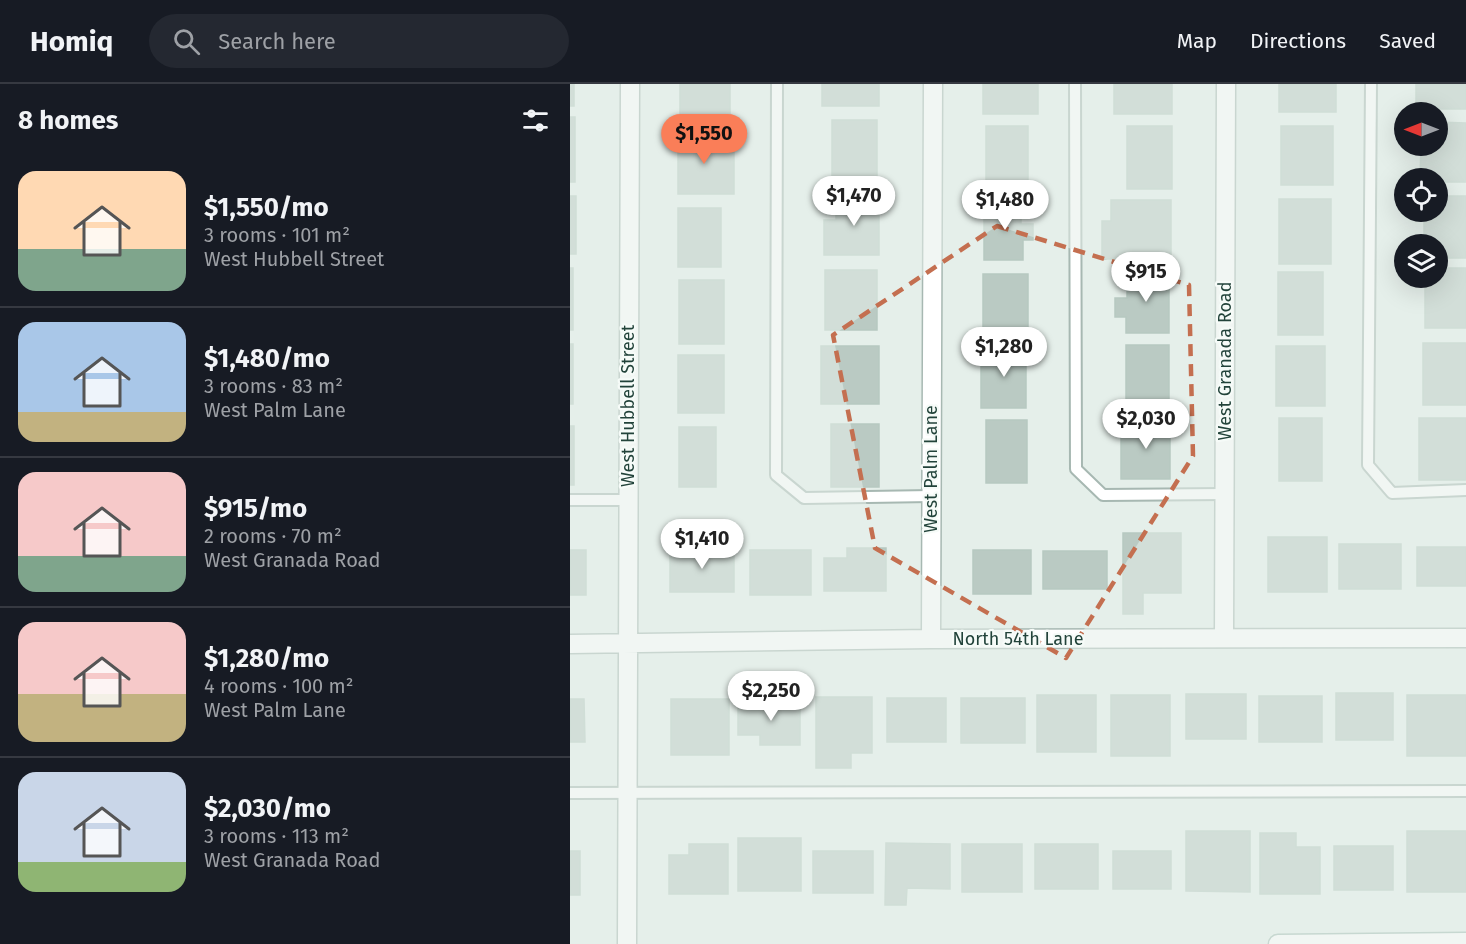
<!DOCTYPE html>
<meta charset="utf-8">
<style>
:root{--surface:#171b24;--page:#242831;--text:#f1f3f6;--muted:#9ea1a6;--line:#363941;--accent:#fa7e58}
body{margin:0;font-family:"Fira Sans",sans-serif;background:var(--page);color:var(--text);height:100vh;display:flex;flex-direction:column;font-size:22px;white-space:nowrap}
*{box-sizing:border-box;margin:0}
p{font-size:20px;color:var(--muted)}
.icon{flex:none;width:33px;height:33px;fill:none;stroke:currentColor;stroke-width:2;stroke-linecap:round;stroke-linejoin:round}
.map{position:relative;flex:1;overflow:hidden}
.drawer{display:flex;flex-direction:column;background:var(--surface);width:570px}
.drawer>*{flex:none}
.needle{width:39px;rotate:270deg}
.controls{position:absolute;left:824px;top:18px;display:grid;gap:12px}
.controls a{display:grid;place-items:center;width:54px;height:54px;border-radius:50%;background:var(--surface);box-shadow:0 6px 24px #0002;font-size:30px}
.price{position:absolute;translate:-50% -51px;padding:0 14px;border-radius:21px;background:#fff;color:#222;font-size:20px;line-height:39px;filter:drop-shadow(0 2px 3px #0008)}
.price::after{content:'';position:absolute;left:50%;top:36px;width:18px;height:14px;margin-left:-9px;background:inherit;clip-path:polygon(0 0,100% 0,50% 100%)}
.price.current{background:var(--accent);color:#111}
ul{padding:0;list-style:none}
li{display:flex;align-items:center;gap:18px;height:150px;padding:0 18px}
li+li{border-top:2px solid var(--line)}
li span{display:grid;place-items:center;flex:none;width:168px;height:120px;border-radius:18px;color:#555}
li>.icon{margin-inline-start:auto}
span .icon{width:72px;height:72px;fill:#fffc;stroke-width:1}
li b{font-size:26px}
h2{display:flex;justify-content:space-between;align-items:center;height:72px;padding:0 18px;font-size:26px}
header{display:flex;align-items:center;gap:36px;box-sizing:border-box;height:84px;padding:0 30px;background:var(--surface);border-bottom:2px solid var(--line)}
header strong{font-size:28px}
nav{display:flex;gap:33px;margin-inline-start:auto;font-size:21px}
.search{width:420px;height:54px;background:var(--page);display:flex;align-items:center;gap:15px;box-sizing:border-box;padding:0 21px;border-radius:33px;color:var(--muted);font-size:22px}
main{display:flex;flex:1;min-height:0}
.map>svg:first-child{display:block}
.building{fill:#bacac3;stroke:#b7c9c1;stroke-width:1.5}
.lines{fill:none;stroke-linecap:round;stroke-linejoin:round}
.lane-casing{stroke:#a7b8b2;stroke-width:14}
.street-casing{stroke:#a7b8b2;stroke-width:21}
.secondary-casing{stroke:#a2bcb3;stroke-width:21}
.lane{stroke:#fff;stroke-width:10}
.street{stroke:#fff;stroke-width:18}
.secondary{stroke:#fff;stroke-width:18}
.marked{fill:none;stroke:#c46f50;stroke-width:4.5;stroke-dasharray:12 8;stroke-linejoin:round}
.labels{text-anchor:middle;stroke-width:4.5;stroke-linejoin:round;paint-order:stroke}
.street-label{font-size:18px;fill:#22433a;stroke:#f6fbf8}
</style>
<header>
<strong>Homiq</strong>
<div class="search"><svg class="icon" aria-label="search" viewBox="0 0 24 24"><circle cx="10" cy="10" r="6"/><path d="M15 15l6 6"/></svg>Search here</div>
<nav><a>Map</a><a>Directions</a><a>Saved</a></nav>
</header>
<main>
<section class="drawer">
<h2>8 homes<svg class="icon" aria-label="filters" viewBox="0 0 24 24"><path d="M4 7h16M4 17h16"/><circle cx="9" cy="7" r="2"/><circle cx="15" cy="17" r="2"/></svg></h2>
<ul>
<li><span style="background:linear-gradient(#ffd9b3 65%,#7fa58c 0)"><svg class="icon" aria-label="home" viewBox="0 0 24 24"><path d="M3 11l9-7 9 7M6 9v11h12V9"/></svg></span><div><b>$1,550/mo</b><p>3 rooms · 101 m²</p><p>West Hubbell Street</p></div></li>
<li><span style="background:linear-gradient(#a9c7e8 75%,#c2b280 0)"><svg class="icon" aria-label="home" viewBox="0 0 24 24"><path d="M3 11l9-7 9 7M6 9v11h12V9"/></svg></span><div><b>$1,480/mo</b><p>3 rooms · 83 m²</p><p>West Palm Lane</p></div></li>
<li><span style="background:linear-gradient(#f6c9c9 70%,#7fa58c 0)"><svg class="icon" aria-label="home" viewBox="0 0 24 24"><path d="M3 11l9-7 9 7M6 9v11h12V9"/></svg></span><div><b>$915/mo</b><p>2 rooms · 70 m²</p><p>West Granada Road</p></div></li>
<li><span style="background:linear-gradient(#f6c9c9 60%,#c2b280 0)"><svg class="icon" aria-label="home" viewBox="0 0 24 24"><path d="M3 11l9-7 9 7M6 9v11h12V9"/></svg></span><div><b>$1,280/mo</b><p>4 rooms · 100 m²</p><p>West Palm Lane</p></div></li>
<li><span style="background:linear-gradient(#c9d6e8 75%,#8fb573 0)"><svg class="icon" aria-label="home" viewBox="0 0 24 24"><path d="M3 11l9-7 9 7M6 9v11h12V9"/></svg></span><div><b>$2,030/mo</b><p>3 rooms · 113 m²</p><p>West Granada Road</p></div></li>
</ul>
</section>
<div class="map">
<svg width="896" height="860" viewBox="0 0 896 860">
<rect width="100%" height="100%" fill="#e5efea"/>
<!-- building -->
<path class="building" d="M 0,0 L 4,0 L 4,22 L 0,22 Z
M 110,0 L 160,0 L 160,37 L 110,37 Z
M 252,0 L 309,0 L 309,22 L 252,22 Z
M 413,0 L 468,0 L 468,30 L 413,30 Z
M 544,0 L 602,0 L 602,30 L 544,30 Z
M 709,0 L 766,0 L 766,28 L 709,28 Z
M 846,0 L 896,0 L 896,25 L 846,25 Z
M 0,33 L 5,33 L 5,98 L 0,98 Z
M 262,36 L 307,36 L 307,98 L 262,98 Z
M 867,38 L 896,39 L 896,98 L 867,98 L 867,94 L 850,94 L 851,62 L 867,62 Z
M 416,42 L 458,42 L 458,106 L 416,106 Z
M 557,42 L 602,42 L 602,105 L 557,105 Z
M 711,42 L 763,42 L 763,101 L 711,101 Z
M 108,50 L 152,50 L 152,68 L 164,68 L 164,110 L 108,110 Z
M 266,111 L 309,111 L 309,171 L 254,171 L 254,136 L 266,136 Z
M 0,112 L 6,112 L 6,170 L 0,170 Z
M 867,112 L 896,112 L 896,174 L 867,174 L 867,160 L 854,160 L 854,128 L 867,128 Z
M 709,115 L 761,115 L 761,180 L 709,180 Z
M 541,116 L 601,116 L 601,175 L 532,175 L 532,137 L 541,137 Z
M 414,117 L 451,117 L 451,140 L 463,140 L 463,156 L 453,156 L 453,176 L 414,176 Z
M 108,124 L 151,124 L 151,183 L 108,183 Z
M 0,184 L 3,184 L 3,246 L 0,246 Z
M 867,184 L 896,184 L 896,244 L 855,244 L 855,194 L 867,194 Z
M 255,186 L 307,186 L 307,246 L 255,246 Z
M 557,188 L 599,188 L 599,249 L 556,249 L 556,233 L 545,233 L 545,214 L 557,214 Z
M 708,188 L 753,188 L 753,251 L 708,251 Z
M 413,190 L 458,190 L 458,250 L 413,250 Z
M 109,196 L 154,196 L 154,260 L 109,260 Z
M 853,259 L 896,259 L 896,321 L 853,321 Z
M 0,260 L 3,260 L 3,320 L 0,320 Z
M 556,261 L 599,261 L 599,326 L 556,326 Z
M 251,262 L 309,262 L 309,320 L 251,320 Z
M 706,262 L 755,262 L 755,322 L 706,322 Z
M 411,265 L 456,265 L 456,324 L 411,324 Z
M 108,271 L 154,271 L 154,329 L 108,329 Z
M 709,334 L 752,334 L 752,397 L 709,397 Z
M 849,334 L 896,334 L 896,396 L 849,396 Z
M 416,336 L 457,336 L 457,399 L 416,399 Z
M 551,336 L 600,336 L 600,395 L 551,395 Z
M 261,340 L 309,340 L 309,403 L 261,403 Z
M 0,342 L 4,342 L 4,401 L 0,401 Z
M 109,343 L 146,343 L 146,403 L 109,403 Z
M 553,449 L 611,449 L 611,509 L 573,509 L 573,530 L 553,530 Z
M 698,453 L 757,453 L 757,508 L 698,508 Z
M 769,460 L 831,460 L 831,505 L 769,505 Z
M 847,463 L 896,463 L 896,502 L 847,502 Z
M 100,464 L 164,464 L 164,508 L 100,508 Z
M 277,464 L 316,464 L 316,507 L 254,507 L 254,474 L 277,474 Z
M 0,466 L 16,466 L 16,511 L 0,511 Z
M 180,466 L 241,466 L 241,511 L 180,511 Z
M 403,466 L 461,466 L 461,510 L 403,510 Z
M 473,467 L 537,467 L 537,505 L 473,505 Z
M 766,609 L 823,609 L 823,656 L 766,656 Z
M 616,610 L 676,610 L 676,655 L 616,655 Z
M 467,611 L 526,611 L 526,668 L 467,668 Z
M 541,611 L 600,611 L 600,672 L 541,672 Z
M 837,611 L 896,611 L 896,672 L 837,672 Z
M 689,612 L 752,612 L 752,658 L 689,658 Z
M 246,613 L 302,613 L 302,669 L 281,669 L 281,684 L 246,684 Z
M 317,614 L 376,614 L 376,658 L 317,658 Z
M 391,614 L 455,614 L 455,659 L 391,659 Z
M 0,615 L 14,615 L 15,658 L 0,658 Z
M 101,615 L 159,615 L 159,671 L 101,671 Z
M 168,617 L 230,617 L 230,661 L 190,661 L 190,651 L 168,651 Z
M 616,747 L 680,747 L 680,808 L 616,807 Z
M 837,747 L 896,747 L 896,808 L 837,808 Z
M 690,749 L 726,749 L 726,763 L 750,763 L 750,810 L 690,810 Z
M 168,754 L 231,754 L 231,807 L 168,807 Z
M 316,759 L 380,760 L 380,805 L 337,804 L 336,821 L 315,821 Z
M 119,760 L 158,760 L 158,810 L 99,810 L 99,771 L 119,771 Z
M 392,760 L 452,760 L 452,808 L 392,808 Z
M 465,760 L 528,760 L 528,805 L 465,805 Z
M 764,762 L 823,762 L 823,806 L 764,806 Z
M 0,767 L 10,767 L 10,811 L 0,811 Z
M 243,767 L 303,767 L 303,809 L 243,809 Z
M 543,767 L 601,767 L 601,805 L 543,805 Z"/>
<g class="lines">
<!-- lane casing -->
<g class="lane-casing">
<path id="lane" d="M 207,0 L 206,391 L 234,414 L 361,412
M 505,0 L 506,385 L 533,411 L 655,410
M 801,0 L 798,381 L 822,409 L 896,406
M 0,416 L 57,416
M 0,709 L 896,707"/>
</g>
<!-- street casing -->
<g class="street-casing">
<path id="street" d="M 654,554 L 656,0
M 361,555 L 363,0
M 0,560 L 361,555 L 896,554
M 57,860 L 60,0"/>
</g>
<!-- secondary casing -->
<g class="secondary-casing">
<path id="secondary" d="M 708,860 L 896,858"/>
</g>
<!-- lane -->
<use href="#lane" class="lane"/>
<!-- street -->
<use href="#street" class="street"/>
<!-- secondary -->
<use href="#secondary" class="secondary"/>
</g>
<!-- marked area -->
<path d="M0 0H896V860H0ZM 427,142 L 619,201 L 623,372 L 496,574 L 305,464 L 263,251 Z" fill="#e5efea" fill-opacity=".55" fill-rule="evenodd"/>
<path class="marked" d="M 427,142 L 619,201 L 623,372 L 496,574 L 305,464 L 263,251 Z"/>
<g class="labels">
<!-- street labels -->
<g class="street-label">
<text transform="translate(655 277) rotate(-90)" y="6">West Granada Road</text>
<text transform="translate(58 322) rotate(-90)" y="6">West Hubbell Street</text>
<text transform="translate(361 385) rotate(-90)" y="6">West Palm Lane</text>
<text x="448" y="561">North 54th Lane</text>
</g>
</g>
</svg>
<div class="controls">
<a><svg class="needle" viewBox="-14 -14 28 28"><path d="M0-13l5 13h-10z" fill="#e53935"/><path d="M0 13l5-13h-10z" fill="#9ea1a6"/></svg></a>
<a><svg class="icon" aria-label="locate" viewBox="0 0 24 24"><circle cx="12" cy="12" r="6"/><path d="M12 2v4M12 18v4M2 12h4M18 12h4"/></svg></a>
<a><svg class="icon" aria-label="layers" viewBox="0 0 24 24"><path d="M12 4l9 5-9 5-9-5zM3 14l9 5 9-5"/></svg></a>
</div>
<b class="price current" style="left:134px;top:81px">$1,550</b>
<b class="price" style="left:284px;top:143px">$1,470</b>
<b class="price" style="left:435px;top:147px">$1,480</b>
<b class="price" style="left:576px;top:219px">$915</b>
<b class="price" style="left:434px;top:294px">$1,280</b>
<b class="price" style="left:576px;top:366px">$2,030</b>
<b class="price" style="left:132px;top:486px">$1,410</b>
<b class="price" style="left:201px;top:638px">$2,250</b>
</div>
</main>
